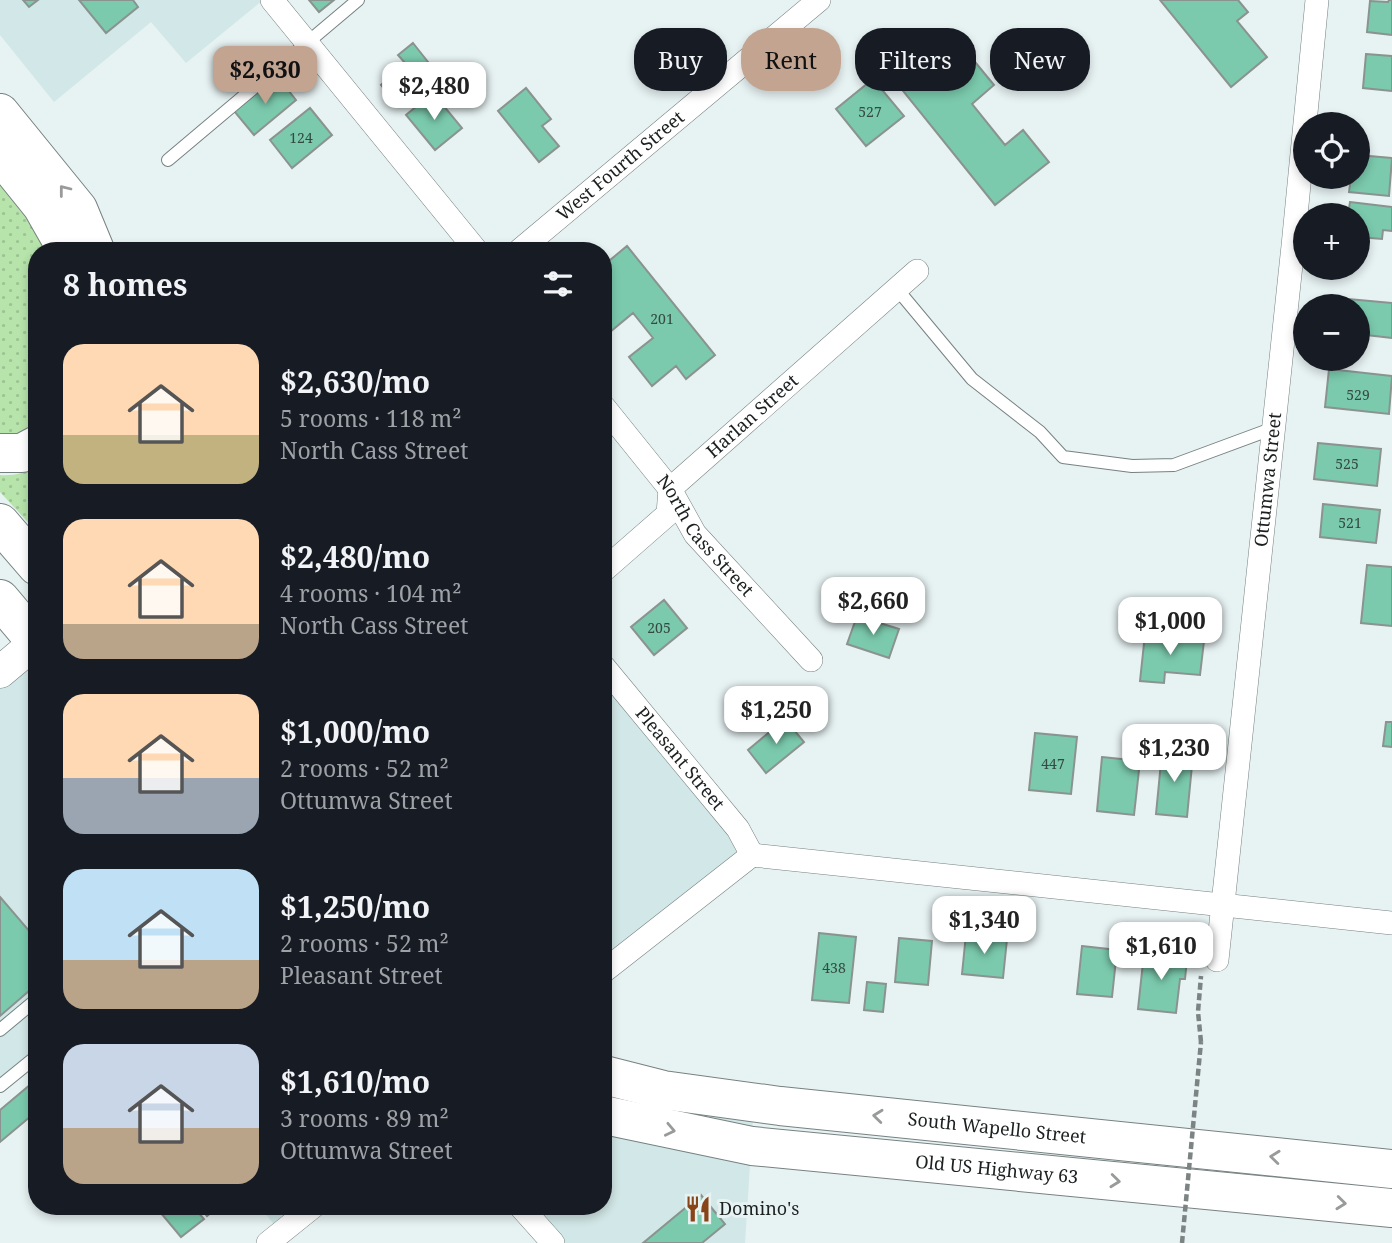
<!DOCTYPE html>
<meta charset="utf-8">
<style>
:root{--surface:#171b24;--page:#20242c;--text:#f1f3f6;--muted:#9ea1a6;--accent:#c2a491}
body{margin:0;font-family:"Noto Serif",serif;background:var(--page);color:var(--text);height:100vh;display:flex;flex-direction:column;font-size:26px;white-space:nowrap}
*{box-sizing:border-box;margin:0}
p{font-size:23px;color:var(--muted)}
.icon{flex:none;width:38px;height:38px;fill:none;stroke:currentColor;stroke-width:2;stroke-linecap:round;stroke-linejoin:round}
.map{position:relative;flex:1;overflow:hidden}
.sheet{position:absolute;left:28px;top:242px;width:584px;height:973px;display:flex;flex-direction:column;background:var(--surface);border-radius:28px;box-shadow:0 4px 10px #0003}
.sheet>*{flex:none}
.hud{position:absolute;left:634px;top:28px;width:653px;height:63px;display:flex;gap:14px}
.controls{position:absolute;left:1293px;top:112px;display:grid;gap:14px}
.controls a{display:grid;place-items:center;width:77px;height:77px;border-radius:50%;background:var(--surface);box-shadow:0 4px 10px #0003;font-size:35px}
.price{position:absolute;translate:-50% -60px;padding:0 16px;border-radius:14px;background:#fff;color:#222;font-size:23px;line-height:46px;filter:drop-shadow(0 2px 4px #0008)}
.price::after{content:'';position:absolute;left:50%;top:42px;width:21px;height:16px;margin-left:-10px;background:inherit;clip-path:polygon(0 0,100% 0,50% 100%)}
.price.on{background:var(--accent);color:#111}
ul{padding:0;list-style:none}
li{display:flex;align-items:center;gap:21px;height:175px;padding:0 35px}
li span{display:grid;place-items:center;flex:none;width:196px;height:140px;border-radius:21px;color:#555}
li>.icon{margin-inline-start:auto}
span .icon{width:84px;height:84px;fill:#fffc;stroke-width:1}
li b{font-size:30px}
h2{display:flex;justify-content:space-between;align-items:center;height:84px;padding:0 35px;font-size:30px}
.pill{padding:0 24px;border-radius:28px;background:var(--surface);box-shadow:0 4px 10px #0003;font-size:24px;line-height:63px}
.pill.on{background:var(--accent);color:#111}
.map>svg:first-child{display:block}
.built{fill:#d2e7e7}
.grass{fill:url(#grass-dots)}
.building{fill:#7bcaad;stroke:#8a938f;stroke-width:2}
.lines{fill:none;stroke-linecap:round;stroke-linejoin:round}
.service-casing{stroke:#778181;stroke-width:14}
.minor-casing{stroke:#778181;stroke-width:24}
.secondary-casing{stroke:#778181;stroke-width:33}
.trunk-casing{stroke:#778181;stroke-width:40}
.path{stroke:#7c8383;stroke-width:4.5;stroke-dasharray:7 3.5;stroke-linecap:butt}
.service{stroke:#fff;stroke-width:12}
.minor{stroke:#fff;stroke-width:23}
.secondary{stroke:#fff;stroke-width:32}
.trunk{stroke:#fff;stroke-width:38}
.path-bridge{stroke:#7c8383;stroke-width:4.5;stroke-dasharray:7 3.5;stroke-linecap:butt}
.oneway{stroke:#999b9b}
.labels{text-anchor:middle;stroke-width:6;stroke-linejoin:round;paint-order:stroke}
.number-label{font-size:14px;fill:#344a43}
.street-label{font-size:18px;fill:#1c2020;stroke:#e7f2f2}
.poi-label{font-size:18px;fill:#1c2020;stroke:#e7f2f2;text-anchor:start}
</style>
<div class="map">
<svg width="1392" height="1243" viewBox="0 0 1392 1243">
<defs>
<pattern id="grass-dots" width="8" height="8" patternUnits="userSpaceOnUse" patternTransform="scale(1.75)"><rect width="8" height="8" fill="#b7e4ab"/><path d="M2 2h.1M6 6h.1" fill="none" stroke="#9dc393" stroke-width="1.8" stroke-linecap="round"/></pattern>
</defs>
<rect width="100%" height="100%" fill="#e7f2f2"/>
<!-- built -->
<path class="built" d="M 0,0 L 263,0 L 186,63 L 151,22 L 54,102 L 0,35 Z
M 37,643 L 37,1056 L 0,1086 L 0,672 Z
M 604,667 L 752,855 L 604,971 Z
M 604,1075 L 754,1102 L 745,1243 L 553,1243 L 520,1206 L 604,1206 Z
M 259,1206 L 314,1206 L 281,1233 Z"/>
<!-- grass -->
<path class="grass" d="M 0,176 L 23,203 L 46,250 L 37,250 L 37,423 C 26,431 14,438 0,438 Z
M 37,467 L 37,532 L 0,492 L 0,475 C 12,476 26,473 37,467 Z"/>
<!-- building -->
<path class="building" d="M 23,0 L 38,0 L 29,7 Z
M 79,0 L 133,0 L 138,7 L 106,33 Z
M 309,0 L 334,0 L 319,12 Z
M 1160,0 L 1238,0 L 1248,12 L 1237,21 L 1267,57 L 1231,87 Z
M 1389,0 L 1392,0 L 1392,35 L 1367,32 L 1370,1 L 1388,2 Z
M 952,34 L 994,85 L 972,104 L 1005,145 L 1023,130 L 1049,162 L 995,205 L 895,81 Z
M 413,43 L 436,72 L 397,105 L 381,85 L 406,64 L 398,55 Z
M 1366,54 L 1392,56 L 1392,91 L 1363,88 Z
M 277,76 L 296,100 L 254,135 L 234,111 Z
M 873,79 L 904,116 L 866,146 L 836,109 Z
M 526,88 L 551,119 L 542,126 L 559,146 L 539,162 L 498,111 Z
M 433,93 L 462,128 L 435,150 L 406,115 Z
M 310,108 L 332,135 L 292,168 L 270,140 Z
M 1358,155 L 1392,158 L 1389,196 L 1349,192 L 1351,177 L 1358,177 Z
M 1350,202 L 1392,207 L 1392,231 L 1383,230 L 1382,239 L 1358,237 L 1358,215 L 1348,215 Z
M 627,246 L 715,355 L 686,379 L 676,366 L 652,386 L 629,357 L 653,338 L 633,313 L 610,332 L 604,324 L 604,288 L 609,284 L 604,277 L 604,265 Z
M 1326,297 L 1392,303 L 1392,338 L 1358,334 L 1358,306 L 1325,306 Z
M 1329,369 L 1392,376 L 1389,414 L 1325,407 Z
M 1318,443 L 1381,449 L 1377,486 L 1314,479 Z
M 1323,504 L 1380,510 L 1376,543 L 1320,537 Z
M 1367,565 L 1392,567 L 1392,626 L 1361,623 Z
M 664,600 L 687,628 L 654,655 L 631,627 Z
M 857,616 L 899,629 L 889,658 L 847,644 Z
M 1145,634 L 1204,641 L 1200,675 L 1165,672 L 1164,683 L 1140,681 Z
M 785,719 L 804,742 L 766,773 L 748,750 Z
M 1386,722 L 1392,722 L 1392,747 L 1383,746 Z
M 1035,733 L 1077,737 L 1071,794 L 1029,790 Z
M 1162,752 L 1193,755 L 1187,817 L 1156,814 Z
M 1102,757 L 1140,761 L 1134,815 L 1097,811 Z
M 0,897 L 37,940 L 37,984 L 0,1016 Z
M 819,933 L 856,937 L 849,1003 L 812,1000 Z
M 966,934 L 1007,939 L 1003,978 L 962,974 Z
M 899,938 L 932,941 L 928,985 L 895,982 Z
M 1082,946 L 1117,950 L 1112,997 L 1077,994 Z
M 1144,953 L 1182,957 L 1182,959 L 1187,959 L 1185,979 L 1180,979 L 1176,1013 L 1138,1009 Z
M 867,982 L 886,984 L 883,1012 L 864,1010 Z
M 37,1079 L 37,1111 L 0,1142 L 0,1110 Z
M 701,1195 L 725,1224 L 702,1243 L 643,1243 Z
M 155,1206 L 193,1206 L 204,1219 L 181,1237 Z
M 199,1206 L 219,1206 L 207,1216 Z"/>
<g class="lines">
<!-- service casing -->
<g class="service-casing">
<path id="service" d="M 168,160 L 358,0
M 897,289 L 972,379 L 1040,432 L 1063,457 L 1132,466 L 1174,465 L 1274,428
M 0,1030 L 37,999
M 0,1086 L 37,1056"/>
</g>
<!-- minor casing -->
<g class="minor-casing">
<g id="minor">
<path d="M 272,0 L 476,250"/>
<path id="s1" d="M 520,250 L 819,0"/>
<path id="s2" d="M 604,407 L 670,489 L 695,534 L 811,660"/>
<path id="s3" d="M 604,570 L 668,514 L 670,489 L 917,271"/>
<path id="s4" d="M 604,667 L 738,829 L 752,855"/>
<path d="M 752,855 L 1392,923"/>
<path id="s5" d="M 1217,960 L 1293,246 L 1317,0"/>
<path d="M 604,971 L 752,855"/>
<path d="M 520,1206 L 553,1243"/>
<path d="M 268,1243 L 314,1206"/>
</g>
</g>
<!-- secondary casing -->
<g class="secondary-casing">
<path id="secondary" d="M 0,672 L 37,641"/>
</g>
<!-- trunk casing -->
<g class="trunk-casing">
<g id="trunk">
<path d="M 0,113 L 78,209 L 95,250"/>
<path d="M 0,154 L 42,206 L 67,250"/>
<path d="M 0,453 L 22,453 L 37,445"/>
<path d="M 0,523 L 37,566"/>
<path d="M 0,599 L 37,643"/>
<path id="s6" d="M 604,1075 L 663,1090 L 780,1106 L 1392,1169"/>
<path id="s7" d="M 604,1115 L 752,1146 L 1392,1208"/>
</g>
</g>
<!-- path -->
<path class="path" d="M 1201,1042 L 1198,1012 L 1201,976"/>
<!-- service -->
<use href="#service" class="service"/>
<!-- minor -->
<use href="#minor" class="minor"/>
<!-- secondary -->
<use href="#secondary" class="secondary"/>
<!-- trunk -->
<use href="#trunk" class="trunk"/>
<!-- path-bridge -->
<path class="path-bridge" d="M 1182,1243 L 1201,1042"/>
</g>
<!-- one-way arrows -->
<defs><path id="oneway-chevron" d="M-2-3.5L2.5 0L-2 3.5" fill="none" stroke-width="1.6" stroke-linecap="round" stroke-linejoin="round" transform="scale(1.75)"/></defs>
<g class="oneway">
<use href="#oneway-chevron" transform="translate(64 190) rotate(-128)"/>
<use href="#oneway-chevron" transform="translate(878 1116) rotate(-174)"/>
<use href="#oneway-chevron" transform="translate(670 1130) rotate(12)"/>
<use href="#oneway-chevron" transform="translate(1275 1157) rotate(-174)"/>
<use href="#oneway-chevron" transform="translate(1115 1181) rotate(6)"/>
<use href="#oneway-chevron" transform="translate(1341 1203) rotate(6)"/>
</g>
<!-- icons -->
<defs>
<g id="restaurant-bare" transform="scale(2.1)"><path d="M-5-6h1v4h1v-4h1v4h1v-4h1v5L-1.5 .5V6h-2V.5L-5-1ZM5-6V6H3V1.5H1.5Q1.5-4 5-6Z" fill="#884416" stroke="#e7f2f2" stroke-width="2.5" paint-order="stroke"/></g>
</defs>
<g fill-rule="evenodd">
<use href="#restaurant-bare" x="698" y="1209"/>
</g>
<g class="labels">
<!-- number labels -->
<g class="number-label">
<text x="870" y="117">527</text>
<text x="301" y="143">124</text>
<text x="662" y="324">201</text>
<text x="1358" y="400">529</text>
<text x="1347" y="469">525</text>
<text x="1350" y="528">521</text>
<text x="659" y="633">205</text>
<text x="1053" y="769">447</text>
<text x="834" y="973">438</text>
</g>
<!-- street labels -->
<g class="street-label">
<text dy="6" stroke="none"><textPath href="#s1" startOffset="131">West Fourth Street</textPath></text>
<text dy="6" stroke="none"><textPath href="#s3" startOffset="220">Harlan Street</textPath></text>
<text dy="6" stroke="none"><textPath href="#s5" startOffset="483">Ottumwa Street</textPath></text>
<text dy="6" stroke="none"><textPath href="#s2" startOffset="164">North Cass Street</textPath></text>
<text dy="6" stroke="none"><textPath href="#s4" startOffset="119">Pleasant Street</textPath></text>
<text dy="6" stroke="none"><textPath href="#s6" startOffset="397">South Wapello Street</textPath></text>
<text dy="6" stroke="none"><textPath href="#s7" startOffset="397">Old US Highway 63</textPath></text>
</g>
<!-- poi labels -->
<g class="poi-label">
<text x="719" y="1215">Domino's</text>
</g>
</g>
</svg>
<div class="controls">
<a><svg class="icon" aria-label="locate" viewBox="0 0 24 24"><circle cx="12" cy="12" r="6"/><path d="M12 2v4M12 18v4M2 12h4M18 12h4"/></svg></a>
<a>+</a>
<a>−</a>
</div>
<b class="price on" style="left:265px;top:106px">$2,630</b>
<b class="price" style="left:434px;top:122px">$2,480</b>
<b class="price" style="left:873px;top:637px">$2,660</b>
<b class="price" style="left:1170px;top:657px">$1,000</b>
<b class="price" style="left:776px;top:746px">$1,250</b>
<b class="price" style="left:1174px;top:784px">$1,230</b>
<b class="price" style="left:984px;top:956px">$1,340</b>
<b class="price" style="left:1161px;top:982px">$1,610</b>
<div class="hud">
<a class="pill">Buy</a>
<a class="pill on">Rent</a>
<a class="pill">Filters</a>
<a class="pill">New</a>
</div>
<section class="sheet">
<h2>8 homes<svg class="icon" aria-label="filters" viewBox="0 0 24 24"><path d="M4 7h16M4 17h16"/><circle cx="9" cy="7" r="2"/><circle cx="15" cy="17" r="2"/></svg></h2>
<ul>
<li><span style="background:linear-gradient(#ffd9b3 65%,#c2b280 0)"><svg class="icon" aria-label="home" viewBox="0 0 24 24"><path d="M3 11l9-7 9 7M6 9v11h12V9"/></svg></span><div><b>$2,630/mo</b><p>5 rooms · 118 m²</p><p>North Cass Street</p></div></li>
<li><span style="background:linear-gradient(#ffd9b3 75%,#b9a48a 0)"><svg class="icon" aria-label="home" viewBox="0 0 24 24"><path d="M3 11l9-7 9 7M6 9v11h12V9"/></svg></span><div><b>$2,480/mo</b><p>4 rooms · 104 m²</p><p>North Cass Street</p></div></li>
<li><span style="background:linear-gradient(#ffd9b3 60%,#9aa5b1 0)"><svg class="icon" aria-label="home" viewBox="0 0 24 24"><path d="M3 11l9-7 9 7M6 9v11h12V9"/></svg></span><div><b>$1,000/mo</b><p>2 rooms · 52 m²</p><p>Ottumwa Street</p></div></li>
<li><span style="background:linear-gradient(#bfe0f5 65%,#b9a48a 0)"><svg class="icon" aria-label="home" viewBox="0 0 24 24"><path d="M3 11l9-7 9 7M6 9v11h12V9"/></svg></span><div><b>$1,250/mo</b><p>2 rooms · 52 m²</p><p>Pleasant Street</p></div></li>
<li><span style="background:linear-gradient(#c9d6e8 60%,#b9a48a 0)"><svg class="icon" aria-label="home" viewBox="0 0 24 24"><path d="M3 11l9-7 9 7M6 9v11h12V9"/></svg></span><div><b>$1,610/mo</b><p>3 rooms · 89 m²</p><p>Ottumwa Street</p></div></li>
</ul>
</section>
</div>
